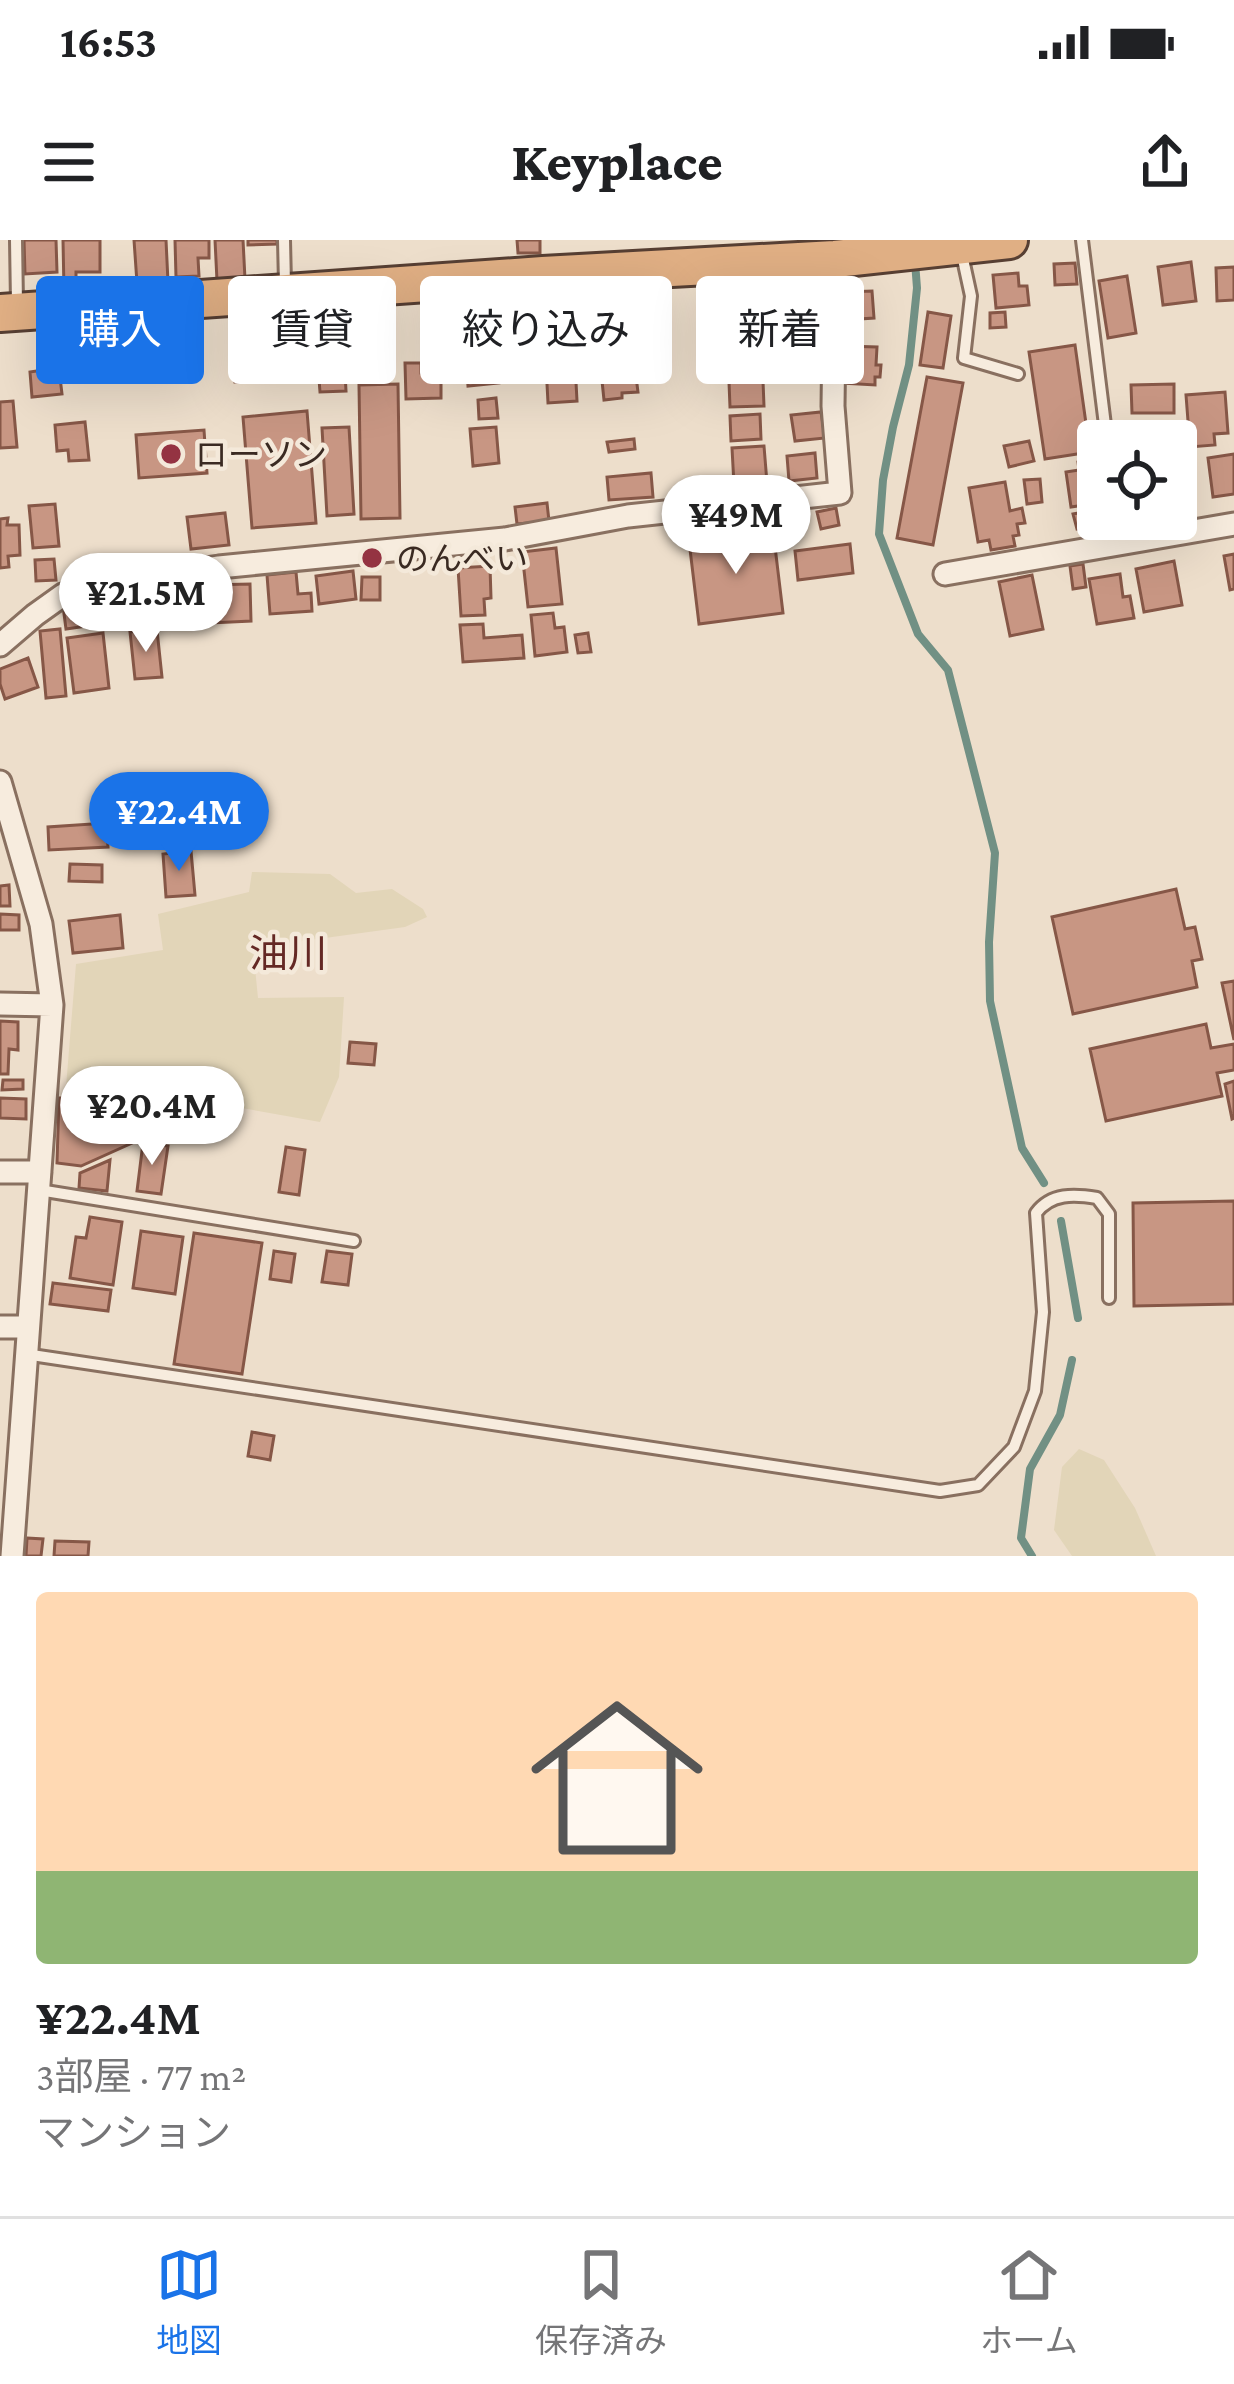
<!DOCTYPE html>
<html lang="ja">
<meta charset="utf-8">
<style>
:root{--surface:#fff;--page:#f6f6f6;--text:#202124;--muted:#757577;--line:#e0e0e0;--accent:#1a73e8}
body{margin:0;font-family:"Crimson Pro","Noto Sans JP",serif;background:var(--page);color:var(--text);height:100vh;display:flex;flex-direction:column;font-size:45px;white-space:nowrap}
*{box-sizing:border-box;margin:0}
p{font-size:39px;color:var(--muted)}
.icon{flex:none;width:66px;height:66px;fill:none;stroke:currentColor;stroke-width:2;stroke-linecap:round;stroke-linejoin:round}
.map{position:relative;height:1316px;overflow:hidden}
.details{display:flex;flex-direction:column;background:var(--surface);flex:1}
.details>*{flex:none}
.banner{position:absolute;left:36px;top:36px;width:1164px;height:108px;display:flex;gap:24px}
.tools{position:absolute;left:1077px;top:180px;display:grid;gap:24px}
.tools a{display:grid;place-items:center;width:120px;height:120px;border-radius:12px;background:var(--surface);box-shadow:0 12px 48px #0002;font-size:60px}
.price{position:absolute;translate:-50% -102px;padding:0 27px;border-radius:42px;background:#fff;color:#222;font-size:39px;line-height:78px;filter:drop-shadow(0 3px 6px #0008)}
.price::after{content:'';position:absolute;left:50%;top:72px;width:36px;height:27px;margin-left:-18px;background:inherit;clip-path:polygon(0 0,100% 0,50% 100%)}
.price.current{background:var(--accent);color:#fff}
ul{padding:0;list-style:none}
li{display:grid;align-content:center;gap:24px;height:636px;padding:0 36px}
li span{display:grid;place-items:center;height:372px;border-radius:12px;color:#555}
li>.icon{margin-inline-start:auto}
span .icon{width:216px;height:216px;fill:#fffc;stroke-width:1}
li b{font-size:51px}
.chip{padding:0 42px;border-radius:12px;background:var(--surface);box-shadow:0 12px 48px #0002;font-size:42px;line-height:108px}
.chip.current{background:var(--accent);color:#fff}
.status{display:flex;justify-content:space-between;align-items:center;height:84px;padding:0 60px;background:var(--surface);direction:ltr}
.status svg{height:33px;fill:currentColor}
header{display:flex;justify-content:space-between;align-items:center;height:156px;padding:0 36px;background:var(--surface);font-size:54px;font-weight:800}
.dock{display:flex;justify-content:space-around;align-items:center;height:168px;border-top:3px solid var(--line);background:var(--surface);font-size:33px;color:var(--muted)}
.dock a{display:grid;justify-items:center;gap:6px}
.dock .current{color:var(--accent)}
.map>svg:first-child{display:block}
.farmland{fill:#e2d5b8}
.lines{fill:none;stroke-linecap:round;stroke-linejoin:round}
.stream{stroke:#719084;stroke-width:8}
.building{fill:#c89683;stroke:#865747;stroke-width:3}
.service-casing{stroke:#897060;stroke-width:16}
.minor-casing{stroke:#897060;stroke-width:27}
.trunk-casing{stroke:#573f33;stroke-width:42}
.service{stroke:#f7ecde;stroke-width:10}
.minor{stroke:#f7ecde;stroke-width:21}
.trunk{stroke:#e0af84;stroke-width:36}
.poi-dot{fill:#943342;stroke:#f4e9da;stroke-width:4.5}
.labels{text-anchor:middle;stroke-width:9;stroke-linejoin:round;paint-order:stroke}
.poi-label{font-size:33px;fill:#3a2a22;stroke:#f4e9da;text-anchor:start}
.quarter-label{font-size:39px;fill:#642824;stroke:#f4e9da}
</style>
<div class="status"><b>16:53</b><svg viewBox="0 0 49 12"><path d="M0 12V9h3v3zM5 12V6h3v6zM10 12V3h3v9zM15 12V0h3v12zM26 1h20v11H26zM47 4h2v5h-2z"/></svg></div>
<header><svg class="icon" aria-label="menu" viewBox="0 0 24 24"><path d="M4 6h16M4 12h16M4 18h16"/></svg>Keyplace<svg class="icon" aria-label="share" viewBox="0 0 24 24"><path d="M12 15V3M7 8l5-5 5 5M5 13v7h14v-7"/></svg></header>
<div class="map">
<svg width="1234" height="1316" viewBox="0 0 1234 1316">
<rect width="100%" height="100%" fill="#eddecb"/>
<!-- farmland -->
<path class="farmland" d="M 252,632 L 330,634 L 356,653 L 392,649 L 423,669 L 427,677 L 405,687 L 253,708 L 258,758 L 344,757 L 339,837 L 320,882 L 231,866 L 195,851 L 66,847 L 76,724 L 163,710 L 158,674 L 249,652 Z
M 1079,1209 L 1104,1220 L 1135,1268 L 1156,1316 L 1072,1316 L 1054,1290 L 1062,1227 Z"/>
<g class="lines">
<!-- stream -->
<path class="stream" d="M 915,22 L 917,48 L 909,125 L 893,187 L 883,240 L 879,294 L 918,394 L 948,430 L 995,613 L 989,702 L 990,761 L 1022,908 L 1044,943
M 1061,981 L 1078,1078
M 1032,1316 L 1021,1298 L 1030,1229 L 1060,1175 L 1072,1120"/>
</g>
<!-- building -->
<path class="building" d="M 24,0 L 56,0 L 57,32 L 25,34 Z
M 63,0 L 100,0 L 100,32 L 76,32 L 76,51 L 64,51 Z
M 134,0 L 166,0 L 168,42 L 137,43 Z
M 175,0 L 209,0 L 209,18 L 198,18 L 199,36 L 176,37 Z
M 215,0 L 243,0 L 245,39 L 217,41 Z
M 248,0 L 277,0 L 277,4 L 248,5 Z
M 517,0 L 540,0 L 540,13 L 518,13 Z
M 1191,22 L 1196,61 L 1163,65 L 1158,27 Z
M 1075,23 L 1077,44 L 1055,45 L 1054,24 Z
M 1234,27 L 1234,60 L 1217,61 L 1216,28 Z
M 1018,33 L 1019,46 L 1027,46 L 1029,65 L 996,68 L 993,35 Z
M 1127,36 L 1136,93 L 1108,98 L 1099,41 Z
M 872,51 L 874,78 L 860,79 L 861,88 L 847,88 L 846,52 Z
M 811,53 L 826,53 L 827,82 L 811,82 Z
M 616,63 L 617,75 L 627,75 L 628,100 L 597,102 L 596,64 Z
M 316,65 L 342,65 L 343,97 L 317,98 Z
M 374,66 L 376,114 L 362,114 L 361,67 Z
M 760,66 L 764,166 L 730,167 L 726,67 Z
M 234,68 L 287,68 L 287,95 L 273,95 L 274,142 L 235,142 Z
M 928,72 L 951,76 L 943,128 L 920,125 Z
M 1005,72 L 1006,87 L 990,88 L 990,73 Z
M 495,75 L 499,143 L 468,146 L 463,77 Z
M 768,77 L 799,78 L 802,109 L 795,113 L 796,138 L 769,139 Z
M 566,79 L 567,92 L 542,93 L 542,80 Z
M 294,89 L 302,89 L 302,95 L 309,95 L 311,133 L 295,133 Z
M 574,104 L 577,161 L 548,163 L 545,106 Z
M 1075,105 L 1090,212 L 1045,219 L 1029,112 Z
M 844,106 L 877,107 L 876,125 L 881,125 L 880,137 L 875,137 L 875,145 L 842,143 Z
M 620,110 L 620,115 L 633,113 L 638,152 L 622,153 L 622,158 L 604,160 L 599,112 Z
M 344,113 L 346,151 L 320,152 L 317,114 Z
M 58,121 L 62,154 L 32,157 L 30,132 L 43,130 L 42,123 Z
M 405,123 L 421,123 L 421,133 L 441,133 L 441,158 L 406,159 Z
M 927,137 L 963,143 L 933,305 L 897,298 Z
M 398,144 L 400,278 L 361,279 L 359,145 Z
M 1174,144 L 1174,173 L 1132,173 L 1131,145 Z
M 1225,152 L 1228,193 L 1214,194 L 1215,205 L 1190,207 L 1186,155 Z
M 496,158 L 498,178 L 479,179 L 478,160 Z
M 13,161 L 17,207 L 0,208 L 0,162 Z
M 307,171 L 316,283 L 252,288 L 243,177 Z
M 821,172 L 825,198 L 795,201 L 791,175 Z
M 760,174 L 761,199 L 731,201 L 730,176 Z
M 85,182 L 89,220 L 69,221 L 68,210 L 57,211 L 55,185 Z
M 349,187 L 354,274 L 327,276 L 322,188 Z
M 496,187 L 499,223 L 473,226 L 470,189 Z
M 1139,187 L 1139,196 L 1146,196 L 1146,201 L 1116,201 L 1115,190 Z
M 204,190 L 207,233 L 139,238 L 136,195 Z
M 634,199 L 635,209 L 609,212 L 607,202 Z
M 1029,201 L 1034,221 L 1009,227 L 1004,206 Z
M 764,206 L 767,243 L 734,245 L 732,208 Z
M 815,213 L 817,238 L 789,241 L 787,216 Z
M 1234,214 L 1234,254 L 1213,257 L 1208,218 Z
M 1097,219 L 1098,237 L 1094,238 L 1098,263 L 1071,267 L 1066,232 L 1079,230 L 1078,222 Z
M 651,233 L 653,257 L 609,260 L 607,237 Z
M 1040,239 L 1042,262 L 1027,264 L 1024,240 Z
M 1005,242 L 1010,271 L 1022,268 L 1025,283 L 1017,284 L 1019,295 L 1013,296 L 1015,306 L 991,310 L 989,300 L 978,302 L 969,248 Z
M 547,263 L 549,281 L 517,284 L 515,267 Z
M 55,264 L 59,306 L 33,308 L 29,266 Z
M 836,268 L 839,285 L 821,289 L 817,272 Z
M 1084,272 L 1087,287 L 1077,289 L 1073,274 Z
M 225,273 L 229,305 L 191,309 L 187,277 Z
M 1098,274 L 1098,279 L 1105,279 L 1106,289 L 1092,292 L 1089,276 Z
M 8,278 L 7,285 L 19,285 L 20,315 L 8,316 L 9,327 L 0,328 L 0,279 Z
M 773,290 L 783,373 L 699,384 L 689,301 Z
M 850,304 L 853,333 L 798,340 L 795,311 Z
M 556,308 L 562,364 L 528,367 L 522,312 Z
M 1234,314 L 1234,349 L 1230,350 L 1224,316 Z
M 54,319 L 56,340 L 36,341 L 35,320 Z
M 1174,321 L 1182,365 L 1144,372 L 1136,329 Z
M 1083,324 L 1086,347 L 1073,349 L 1070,326 Z
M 490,326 L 491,358 L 484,359 L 485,375 L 461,376 L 458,328 Z
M 353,331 L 356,359 L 319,364 L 316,336 Z
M 296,332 L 298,354 L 311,353 L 312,371 L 270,374 L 267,335 Z
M 1120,334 L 1123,357 L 1130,356 L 1134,378 L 1097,384 L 1089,339 Z
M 1032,335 L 1043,389 L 1010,396 L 999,342 Z
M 362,337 L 380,337 L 380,360 L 361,360 Z
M 250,344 L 251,381 L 211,383 L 209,345 Z
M 199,351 L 200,384 L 174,386 L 173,353 Z
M 84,363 L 87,386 L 66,389 L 63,366 Z
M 553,373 L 555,388 L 564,387 L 567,412 L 535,416 L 531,375 Z
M 483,384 L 484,398 L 522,395 L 524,418 L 463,422 L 460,385 Z
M 60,389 L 66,456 L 46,458 L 40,391 Z
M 157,390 L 162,437 L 135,439 L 130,392 Z
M 103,393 L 109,448 L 74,453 L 67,398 Z
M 588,393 L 591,412 L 578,413 L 575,395 Z
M 28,418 L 38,447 L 5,459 L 0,444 L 0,429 Z
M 106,583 L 108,607 L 49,610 L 48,587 Z
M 191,611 L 195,655 L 166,657 L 163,614 Z
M 70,624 L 102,625 L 102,642 L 69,641 Z
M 9,645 L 10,666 L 0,666 L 0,646 Z
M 1176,649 L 1185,689 L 1195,687 L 1202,719 L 1192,721 L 1197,747 L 1073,774 L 1052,677 Z
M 0,674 L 19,675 L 19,690 L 0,690 Z
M 120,675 L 123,708 L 73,713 L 69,681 Z
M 1234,741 L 1234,800 L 1222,743 Z
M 0,781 L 18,782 L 18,810 L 9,809 L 8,834 L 0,834 Z
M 1206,784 L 1211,808 L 1234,804 L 1234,830 L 1217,833 L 1222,856 L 1106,881 L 1090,809 Z
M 350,802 L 376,804 L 374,825 L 348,823 Z
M 3,840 L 23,840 L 23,849 L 2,850 Z
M 1234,841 L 1234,878 L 1232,879 L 1225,844 Z
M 172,857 L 172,885 L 81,926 L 57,923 L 59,858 Z
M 0,858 L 26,859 L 26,879 L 0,878 Z
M 143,903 L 168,906 L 161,954 L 137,951 Z
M 286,907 L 305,910 L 299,955 L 279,952 Z
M 110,920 L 107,951 L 79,948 L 80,933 Z
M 1234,961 L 1234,1064 L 1134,1066 L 1133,963 Z
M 90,977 L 122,982 L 113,1045 L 70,1038 L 76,997 L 86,998 Z
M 141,991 L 183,997 L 175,1054 L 133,1048 Z
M 194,993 L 262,1003 L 242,1134 L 174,1124 Z
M 274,1011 L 295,1014 L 291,1042 L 270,1039 Z
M 327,1011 L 352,1014 L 348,1045 L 322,1042 Z
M 53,1043 L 111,1050 L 108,1071 L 50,1064 Z
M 252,1192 L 274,1196 L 270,1220 L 248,1216 Z
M 27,1298 L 43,1299 L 41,1316 L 26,1316 Z
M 55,1301 L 89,1302 L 88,1316 L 54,1316 Z"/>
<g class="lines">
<!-- service casing -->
<g class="service-casing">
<path id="service" d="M 16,0 L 17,63
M 284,0 L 285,44
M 1082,0 L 1107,201
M 961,10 L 971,56 L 964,118 L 1018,134
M 1115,279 L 1118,304
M 39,950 L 354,1001
M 25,1114 L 940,1251 L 978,1245 L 1014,1207 L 1035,1151 L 1043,1072 L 1036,973 C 1051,953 1074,954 1097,958 L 1109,974 L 1109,1058"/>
</g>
<!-- minor casing -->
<g class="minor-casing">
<path id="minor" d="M 945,334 L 1234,284
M 0,405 L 35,375 L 63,355 L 122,341 L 219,327 L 505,299 L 628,276 L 840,253 L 833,166 L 835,19
M 0,542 L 41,684 L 52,765 L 12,1316
M 0,764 L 52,765
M 0,932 L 40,932
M 0,1087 L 28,1087"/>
</g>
<!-- trunk casing -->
<g class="trunk-casing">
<path id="trunk" d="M 0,73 L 543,35 L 835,19 L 1009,0"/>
</g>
<!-- service -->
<use href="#service" class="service"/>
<!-- minor -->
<use href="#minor" class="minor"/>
<!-- trunk -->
<use href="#trunk" class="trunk"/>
</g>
<!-- markers -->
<g class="poi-dot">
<circle cx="171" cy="214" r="12"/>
<circle cx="372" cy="318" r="12"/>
</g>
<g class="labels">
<!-- poi labels -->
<g class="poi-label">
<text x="195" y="226">ローソン</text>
<text x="396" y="330">のんべい</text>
</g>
<!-- quarter labels -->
<g class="quarter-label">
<text x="288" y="727">油川</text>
</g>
</g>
</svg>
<div class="tools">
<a><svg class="icon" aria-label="locate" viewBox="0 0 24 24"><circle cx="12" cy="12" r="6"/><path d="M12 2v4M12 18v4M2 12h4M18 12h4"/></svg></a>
</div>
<b class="price" style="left:736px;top:337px">¥49M</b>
<b class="price" style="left:146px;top:415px">¥21.5M</b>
<b class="price current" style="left:179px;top:634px">¥22.4M</b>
<b class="price" style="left:152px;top:928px">¥20.4M</b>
<div class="banner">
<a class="chip current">購入</a>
<a class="chip">賃貸</a>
<a class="chip">絞り込み</a>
<a class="chip">新着</a>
</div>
</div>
<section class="details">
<ul>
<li><span style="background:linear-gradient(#ffd9b3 75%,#8fb573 0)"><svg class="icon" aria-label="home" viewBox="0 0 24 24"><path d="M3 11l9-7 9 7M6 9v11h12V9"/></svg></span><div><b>¥22.4M</b><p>3部屋 · 77 m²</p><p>マンション</p></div></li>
</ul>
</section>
<nav class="dock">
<a class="current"><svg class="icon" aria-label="map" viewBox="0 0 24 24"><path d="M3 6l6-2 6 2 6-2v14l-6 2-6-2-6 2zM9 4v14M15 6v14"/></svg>地図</a>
<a><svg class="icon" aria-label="saved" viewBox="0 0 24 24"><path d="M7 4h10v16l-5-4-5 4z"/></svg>保存済み</a>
<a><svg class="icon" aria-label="home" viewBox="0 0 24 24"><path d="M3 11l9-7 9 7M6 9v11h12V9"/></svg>ホーム</a>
</nav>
